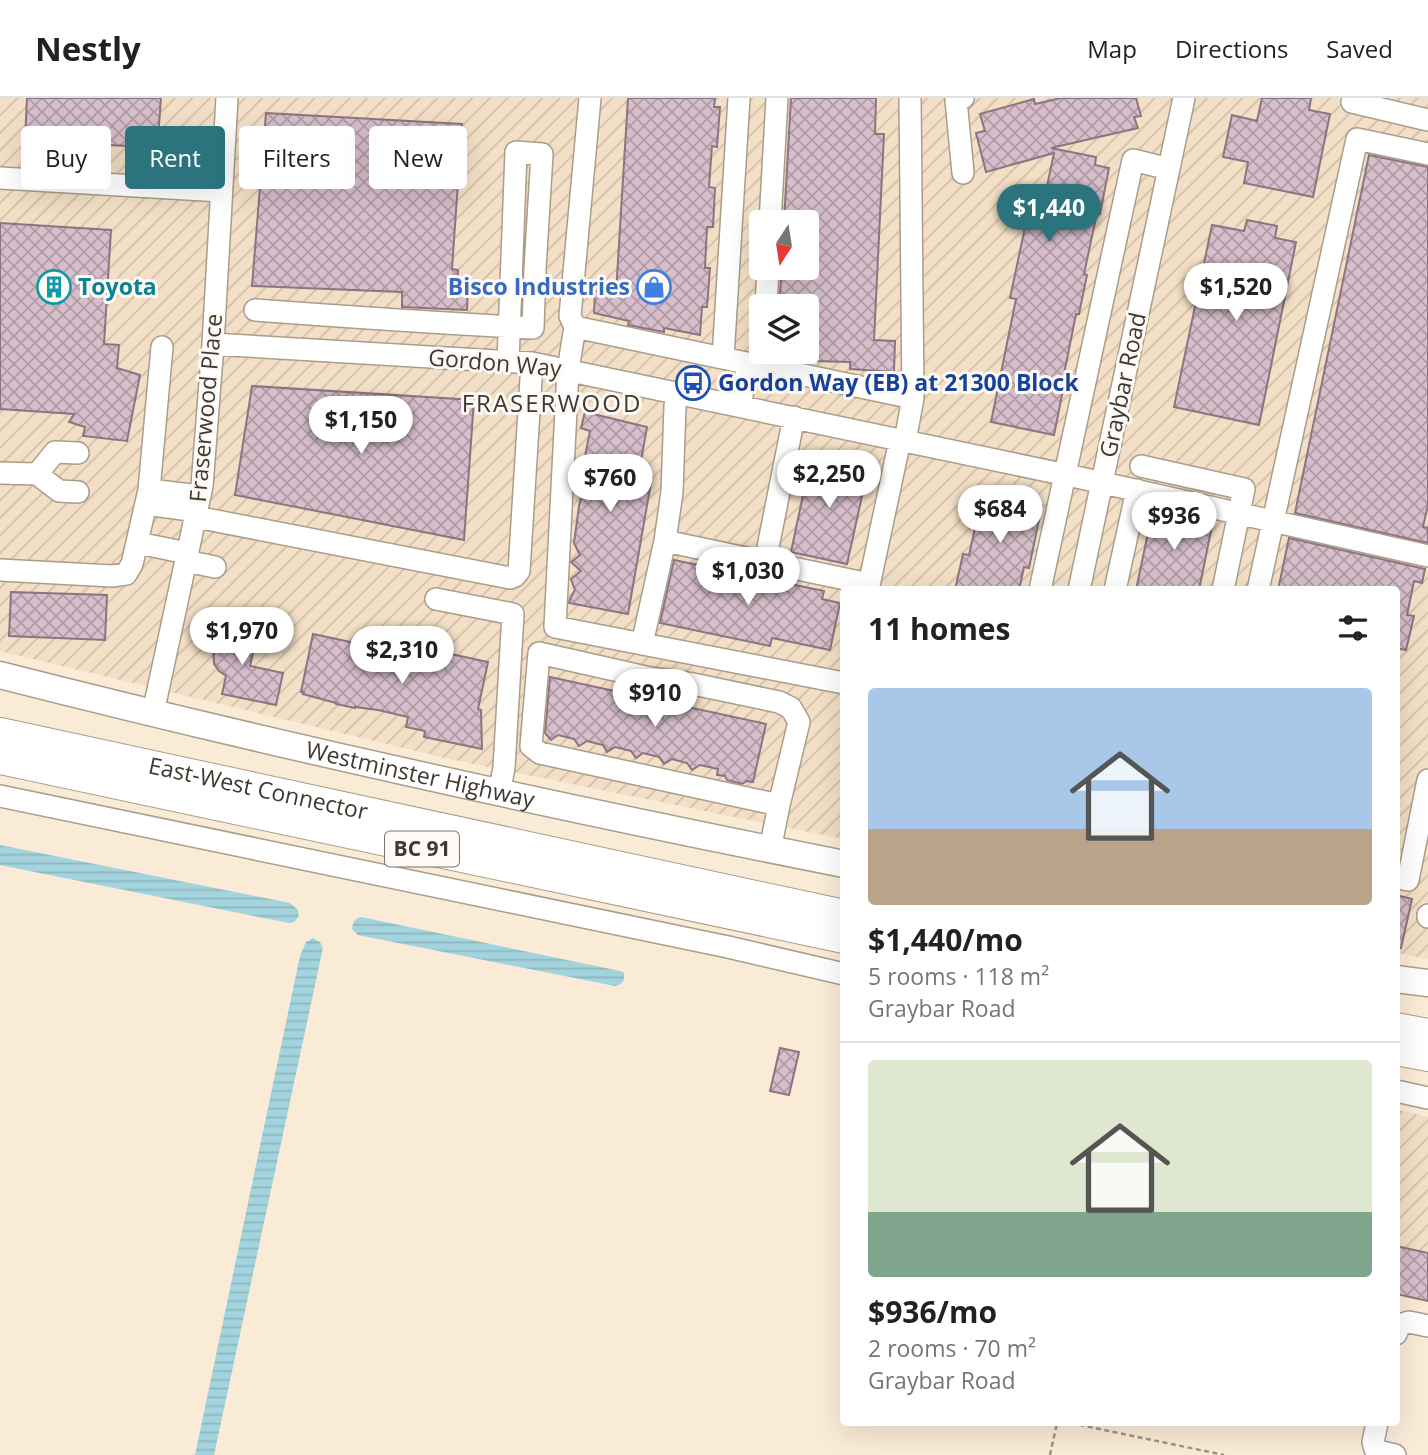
<!DOCTYPE html>
<meta charset="utf-8">
<style>
:root{--surface:#fff;--page:#f2f2f2;--text:#222;--muted:#767676;--line:#e0e0e0;--accent:#2b737d}
body{margin:0;font-family:"Open Sans",sans-serif;background:var(--page);color:var(--text);height:100vh;display:flex;flex-direction:column;font-size:26px;white-space:nowrap}
*{box-sizing:border-box;margin:0}
p{font-size:23px;color:var(--muted)}
.icon{flex:none;width:38px;height:38px;fill:none;stroke:currentColor;stroke-width:2;stroke-linecap:round;stroke-linejoin:round}
.map{position:relative;flex:1;overflow:hidden}
.details{position:absolute;left:840px;top:488px;width:560px;height:840px;display:flex;flex-direction:column;background:var(--surface);border-radius:7px;box-shadow:0 7px 28px #0002}
.details>*{flex:none}
.guide{position:absolute;left:21px;top:28px;width:665px;height:63px;display:flex;gap:14px}
.needle{width:46px;rotate:192deg}
.tools{position:absolute;left:749px;top:112px;display:grid;gap:14px}
.tools a{display:grid;place-items:center;width:70px;height:70px;border-radius:7px;background:var(--surface);box-shadow:0 7px 28px #0002;font-size:35px}
.price{position:absolute;translate:-50% -60px;padding:0 16px;border-radius:24px;background:#fff;color:#222;font-size:23px;line-height:46px;filter:drop-shadow(0 2px 4px #0008)}
.price::after{content:'';position:absolute;left:50%;top:42px;width:21px;height:16px;margin-left:-10px;background:inherit;clip-path:polygon(0 0,100% 0,50% 100%)}
.price.active{background:var(--accent);color:#fff}
ul{padding:0;list-style:none}
li{display:grid;align-content:center;gap:14px;height:371px;padding:0 28px}
li+li{border-top:2px solid var(--line)}
li span{display:grid;place-items:center;height:217px;border-radius:7px;color:#555}
li>.icon{margin-inline-start:auto}
span .icon{width:126px;height:126px;fill:#fffc;stroke-width:1}
li b{font-size:30px}
h2{display:flex;justify-content:space-between;align-items:center;height:84px;padding:0 28px;font-size:30px}
.tag{padding:0 24px;border-radius:7px;background:var(--surface);box-shadow:0 7px 28px #0002;font-size:24px;line-height:63px}
.tag.active{background:var(--accent);color:#fff}
header{display:flex;align-items:center;gap:42px;box-sizing:border-box;height:98px;padding:0 35px;background:var(--surface);border-bottom:2px solid var(--line)}
header strong{font-size:33px}
nav{display:flex;gap:38px;margin-inline-start:auto;font-size:24px}
.map>svg:first-child{display:block}
.industrial{fill:url(#industrial-furrows);fill-rule:evenodd}
.water{fill:url(#water-rules)}
.building{fill:url(#building-cross-hatch);stroke:#8b7580;stroke-width:2}
.lines{fill:none;stroke-linecap:round;stroke-linejoin:round}
.minor-casing{stroke:#aa9d8a;stroke-width:24}
.major-casing{stroke:#aa9d8a;stroke-width:29}
.highway-casing{stroke:#aa9d8a;stroke-width:32}
.path{stroke:#9e9486;stroke-width:2.5;stroke-dasharray:5 3.5;stroke-linecap:butt}
.minor{stroke:#fff;stroke-width:21}
.major{stroke:#fff;stroke-width:26}
.highway{stroke:#fff;stroke-width:30}
.labels{text-anchor:middle;stroke-width:6;stroke-linejoin:round;paint-order:stroke}
.shield{fill:#fdfaf6;stroke:#78736d;stroke-width:2}
.shield-label{font-size:21px;font-weight:bold;fill:#3f3932}
.culture-label{font-size:23px;font-weight:bold;fill:#0d838f;stroke:#fdfaf6;text-anchor:start}
.shop-label{font-size:23px;font-weight:bold;fill:#366cbe;stroke:#fdfaf6;text-anchor:end}
.street-label{font-size:23px;fill:#3f3932;stroke:#fdfaf6}
.transit-label{font-size:23px;font-weight:bold;fill:#164399;stroke:#fdfaf6;text-anchor:start}
.neighbourhood-label{font-size:24px;letter-spacing:2px;fill:#3f3932;stroke:#fdfaf6}
</style>
<header>
<strong>Nestly</strong>
<nav><a>Map</a><a>Directions</a><a>Saved</a></nav>
</header>
<div class="map">
<svg width="1428" height="1357" viewBox="0 0 1428 1357">
<defs>
<pattern id="industrial-furrows" width="10" height="10" patternUnits="userSpaceOnUse" patternTransform="scale(1.75)"><rect width="10" height="10" fill="#f2dfc5"/><path d="M-1 1l2-2M0 10L10 0M9 11l2-2" fill="none" stroke="#d1c0aa"/></pattern>
<pattern id="water-rules" width="6" height="5" patternUnits="userSpaceOnUse" patternTransform="scale(1.75)"><rect width="6" height="5" fill="#a3d3dd"/><path d="M0 2.5h6" fill="none" stroke="#8db6be"/></pattern>
<pattern id="building-cross-hatch" width="8" height="8" patternUnits="userSpaceOnUse" patternTransform="scale(1.75)"><rect width="8" height="8" fill="#d6beca"/><path d="M0 0l8 8M0 8l8-8" fill="none" stroke="#af9ba5"/></pattern>
</defs>
<rect width="100%" height="100%" fill="#faebd7"/>
<!-- industrial -->
<path class="industrial" d="M 0,0 L 1428,0 L 1428,861 L 1397,855 L 1396,492 L 844,492 L 843,741 L 449,661 L 0,553 ZM 761,124 L 807,124 L 807,170 L 761,170 ZM 761,208 L 807,208 L 807,254 L 761,254 Z
M 1396,1011 L 1428,1019 L 1428,1203 L 1397,1196 Z"/>
<!-- water -->
<path class="water" d="M 0,747 L 290,805 L 298,812 L 299,818 L 294,824 L 289,825 L 0,767 Z
M 361,819 L 620,873 L 624,875 L 624,882 L 621,886 L 615,888 L 358,837 L 352,831 C 353,824 354,821 361,819 Z
M 313,840 L 320,844 L 323,850 L 214,1357 L 195,1357 L 300,858 L 306,844 Z"/>
<!-- building -->
<path class="building" d="M 27,0 L 161,0 L 157,53 L 129,54 L 128,48 L 25,43 Z
M 628,0 L 715,0 L 714,9 L 720,9 L 717,49 L 712,48 L 709,89 L 715,90 L 713,129 L 707,129 L 705,170 L 710,170 L 707,209 L 702,209 L 700,237 L 664,230 L 664,234 L 628,227 L 629,223 L 594,215 L 595,193 L 616,195 Z
M 791,0 L 876,0 L 875,36 L 884,36 L 874,242 L 895,243 L 894,274 L 850,271 L 850,264 L 814,263 L 814,257 L 807,257 L 807,208 L 779,208 L 782,170 L 807,170 L 807,124 L 784,124 Z
M 1061,0 L 1136,0 L 1141,18 L 1134,19 L 1138,30 L 1051,50 L 1096,59 L 1095,67 L 1109,70 L 1100,116 L 1097,115 L 1084,176 L 1087,177 L 1079,216 L 1076,216 L 1064,276 L 1066,277 L 1054,337 L 991,324 L 1016,201 L 1010,200 L 1031,101 L 1037,102 L 1040,87 L 1047,88 L 1054,55 L 986,74 L 976,35 L 985,33 L 980,16 L 1034,1 L 1035,6 Z
M 1262,0 L 1311,0 L 1309,12 L 1330,16 L 1313,99 L 1244,85 L 1248,64 L 1223,59 L 1232,17 L 1257,23 Z
M 266,15 L 462,26 L 452,171 L 458,172 L 457,191 L 468,191 L 467,212 L 402,209 L 402,194 L 252,188 Z
M 1369,57 L 1428,69 L 1428,407 L 1423,429 L 1428,430 L 1428,445 L 1295,415 Z
M 1247,122 L 1277,128 L 1275,140 L 1296,144 L 1259,327 L 1174,309 L 1212,127 L 1244,133 Z
M 0,125 L 111,132 L 104,246 L 119,247 L 117,270 L 140,277 L 127,343 L 83,338 L 85,329 L 69,324 L 74,316 L 0,311 Z
M 252,288 L 474,302 L 464,442 L 235,397 Z
M 585,314 L 647,329 L 639,374 L 652,379 L 628,516 L 569,505 L 570,501 L 575,492 L 571,481 L 581,473 L 571,464 L 580,457 L 574,445 L 579,408 L 587,380 L 581,379 L 590,333 L 581,330 Z
M 811,359 L 868,371 L 847,466 L 791,454 Z
M 983,395 L 1042,407 L 1029,470 L 1024,469 L 1019,492 L 955,492 L 963,456 L 969,457 Z
M 1153,411 L 1213,423 L 1199,492 L 1136,492 Z
M 1289,440 L 1425,471 L 1422,485 L 1414,483 L 1407,517 L 1414,518 L 1406,552 L 1396,550 L 1396,492 L 1278,492 Z
M 674,462 L 824,493 L 822,501 L 840,505 L 830,552 L 772,540 L 770,548 L 660,525 Z
M 11,494 L 107,497 L 105,542 L 9,538 Z
M 211,528 L 257,538 L 250,568 L 283,575 L 276,607 L 222,596 L 226,578 L 219,573 L 214,566 L 213,550 L 206,549 Z
M 313,536 L 421,559 L 423,550 L 488,564 L 478,611 L 481,612 L 482,651 L 424,639 L 425,633 L 406,629 L 408,619 L 378,612 L 355,609 L 355,610 L 336,606 L 336,605 L 303,596 L 304,594 L 301,594 Z
M 550,579 L 766,626 L 753,684 L 747,683 L 742,686 L 727,682 L 725,678 L 717,677 L 718,671 L 700,667 L 692,672 L 687,665 L 672,661 L 664,666 L 659,659 L 643,655 L 636,660 L 631,653 L 615,649 L 607,654 L 603,647 L 587,643 L 579,648 L 574,641 L 558,637 L 551,642 L 545,635 Z
M 1396,797 L 1412,801 L 1401,850 L 1396,850 Z
M 780,950 L 799,954 L 789,997 L 770,993 Z
M 1396,1148 L 1428,1155 L 1428,1203 L 1396,1196 Z"/>
<g class="lines">
<!-- minor casing -->
<g class="minor-casing">
<path id="minor" d="M 590,0 L 570,218 L 575,229 L 568,272 L 555,529 L 844,585
M 1353,0 L 1352,4 L 1428,22
M 963,75 L 956,2 L 963,0
M 0,80 L 221,93
M 770,124 L 777,0
M 766,208 L 768,170
M 255,212 C 348,219 440,225 533,230 L 535,171 L 542,56 L 516,54 L 508,264
M 575,229 L 913,300
M 213,246 L 532,265 L 1081,380 L 1428,458
M 723,260 L 739,0
M 740,308 L 748,266
M 905,343 L 913,300 L 910,0
M 1141,368 L 1244,391 L 1223,492
M 0,375 L 37,376
M 149,392 L 200,398
M 78,394 L 59,393 L 37,376 L 55,354 L 78,355
M 146,406 L 197,413
M 196,419 L 510,480 L 515,478 L 519,473 L 532,265
M 665,443 L 869,486
M 138,445 L 187,455
M 186,463 L 215,469
M 765,464 L 794,319
M 0,472 L 112,478 L 126,476 L 132,466 L 149,392 L 162,249
M 868,492 L 900,342
M 1040,492 L 1133,62 L 1169,71
M 1079,492 L 1184,0
M 1115,492 L 1137,392
M 1258,492 L 1357,41 L 1428,56
M 436,501 L 513,516 L 504,670 L 499,694
M 642,546 L 665,443 L 672,394 L 675,308 L 677,295
M 153,615 L 202,388 L 213,246 L 227,0
M 0,698 L 728,849 L 844,876
M 770,752 L 779,707 L 799,624 L 791,610 L 779,604 L 693,586 L 650,580 L 539,555 L 531,648 L 540,655 L 779,707
M 1396,779 L 1408,782 L 1428,682
M 1428,817 L 1428,819
M 1396,993 L 1428,1000
M 1396,1236 L 1400,1227 L 1409,1224 L 1428,1228
M 1377,1325 L 1373,1344 L 1375,1351 L 1382,1354 L 1395,1357"/>
</g>
<!-- major casing -->
<g class="major-casing">
<g id="major">
<path id="s1" d="M 0,577 C 279,648 561,710 844,766"/>
<path d="M 1396,881 L 1428,885"/>
</g>
</g>
<!-- highway casing -->
<g class="highway-casing">
<g id="highway">
<path id="s2" d="M 0,635 L 844,817"/>
<path d="M 0,661 L 844,840"/>
<path d="M 1396,930 L 1428,936"/>
<path d="M 1396,952 L 1428,958"/>
</g>
</g>
<!-- path -->
<path class="path" d="M 1071,1325 L 1224,1357
M 1050,1357 L 1057,1325"/>
<!-- minor -->
<use href="#minor" class="minor"/>
<!-- major -->
<use href="#major" class="major"/>
<!-- highway -->
<use href="#highway" class="highway"/>
</g>
<!-- icons -->
<defs>
<g id="building-ring" transform="scale(1.75)"><circle r="9.5" fill="#fdfaf6" stroke="#0f9aa8" stroke-width="1.5"/><path d="M-4-6H4V6H1V3H-1V6H-4ZM-2.5-4.3h1.7v1.8h-1.7ZM.8-4.3h1.7v1.8H.8ZM-2.5-1h1.7V.8h-1.7ZM.8-1h1.7V.8H.8Z" fill="#0f9aa8"/></g>
<g id="shop-ring" transform="scale(1.75)"><circle r="9.5" fill="#fdfaf6" stroke="#3f7fe0" stroke-width="1.5"/><path d="M-5-2.5h2.3a2.7 3.5 0 0 1 5.4 0H5L5.5 6h-11ZM-1.5-2.5h3a1.5 2.3 0 0 0-3 0Z" fill="#3f7fe0"/></g>
<g id="bus-ring" transform="scale(1.75)"><circle r="9.5" fill="#fdfaf6" stroke="#1a4fb4" stroke-width="1.5"/><path d="M-5-6H5V4H4V6H2V4H-2V6H-4V4H-5ZM-3.5-4V0h7V-4ZM-3.5 1.2v1.5H-2V1.2ZM2 1.2v1.5H3.5V1.2Z" fill="#1a4fb4"/></g>
</defs>
<g fill-rule="evenodd">
<use href="#building-ring" x="54" y="189"/>
<use href="#shop-ring" x="654" y="189"/>
<use href="#bus-ring" x="693" y="285"/>
</g>
<g class="labels">
<!-- shield labels -->
<rect class="shield" x="385" y="733.5" width="74" height="35" rx="5"/>
<g class="shield-label">
<text x="422" y="758">BC 91</text>
</g>
<!-- culture labels -->
<g class="culture-label">
<text x="78" y="197">Toyota</text>
</g>
<!-- shop labels -->
<g class="shop-label">
<text x="630" y="197">Bisco Industries</text>
</g>
<!-- street labels -->
<g class="street-label">
<text transform="translate(495 265) rotate(5)" y="8">Gordon Way</text>
<text transform="translate(1123 287) rotate(-78)" y="8">Graybar Road</text>
<text transform="translate(206 310) rotate(-85)" y="8">Fraserwood Place</text>
<text dy="8" stroke="none"><textPath href="#s1" startOffset="432">Westminster Highway</textPath></text>
<text dy="8" stroke="none"><textPath href="#s2" startOffset="264">East-West Connector</textPath></text>
</g>
<!-- transit labels -->
<g class="transit-label">
<text x="718" y="293">Gordon Way (EB) at 21300 Block</text>
</g>
<!-- neighbourhood labels -->
<g class="neighbourhood-label">
<text x="552" y="314">FRASERWOOD</text>
</g>
</g>
</svg>
<div class="tools">
<a><svg class="needle" viewBox="-14 -14 28 28"><path d="M0-13l5 13h-10z" fill="#e53935"/><path d="M0 13l5-13h-10z" fill="#767676"/></svg></a>
<a><svg class="icon" aria-label="layers" viewBox="0 0 24 24"><path d="M12 4l9 5-9 5-9-5zM3 14l9 5 9-5"/></svg></a>
</div>
<b class="price active" style="left:1049px;top:146px">$1,440</b>
<b class="price" style="left:1236px;top:225px">$1,520</b>
<b class="price" style="left:361px;top:358px">$1,150</b>
<b class="price" style="left:829px;top:412px">$2,250</b>
<b class="price" style="left:610px;top:416px">$760</b>
<b class="price" style="left:1000px;top:447px">$684</b>
<b class="price" style="left:1174px;top:454px">$936</b>
<b class="price" style="left:748px;top:509px">$1,030</b>
<b class="price" style="left:242px;top:569px">$1,970</b>
<b class="price" style="left:402px;top:588px">$2,310</b>
<b class="price" style="left:655px;top:631px">$910</b>
<div class="guide">
<a class="tag">Buy</a>
<a class="tag active">Rent</a>
<a class="tag">Filters</a>
<a class="tag">New</a>
</div>
<section class="details">
<h2>11 homes<svg class="icon" aria-label="filters" viewBox="0 0 24 24"><path d="M4 7h16M4 17h16"/><circle cx="9" cy="7" r="2"/><circle cx="15" cy="17" r="2"/></svg></h2>
<ul>
<li><span style="background:linear-gradient(#a9c7e8 65%,#b9a48a 0)"><svg class="icon" aria-label="home" viewBox="0 0 24 24"><path d="M3 11l9-7 9 7M6 9v11h12V9"/></svg></span><div><b>$1,440/mo</b><p>5 rooms · 118 m²</p><p>Graybar Road</p></div></li>
<li><span style="background:linear-gradient(#dfe7d0 70%,#7fa58c 0)"><svg class="icon" aria-label="home" viewBox="0 0 24 24"><path d="M3 11l9-7 9 7M6 9v11h12V9"/></svg></span><div><b>$936/mo</b><p>2 rooms · 70 m²</p><p>Graybar Road</p></div></li>
</ul>
</section>
</div>
